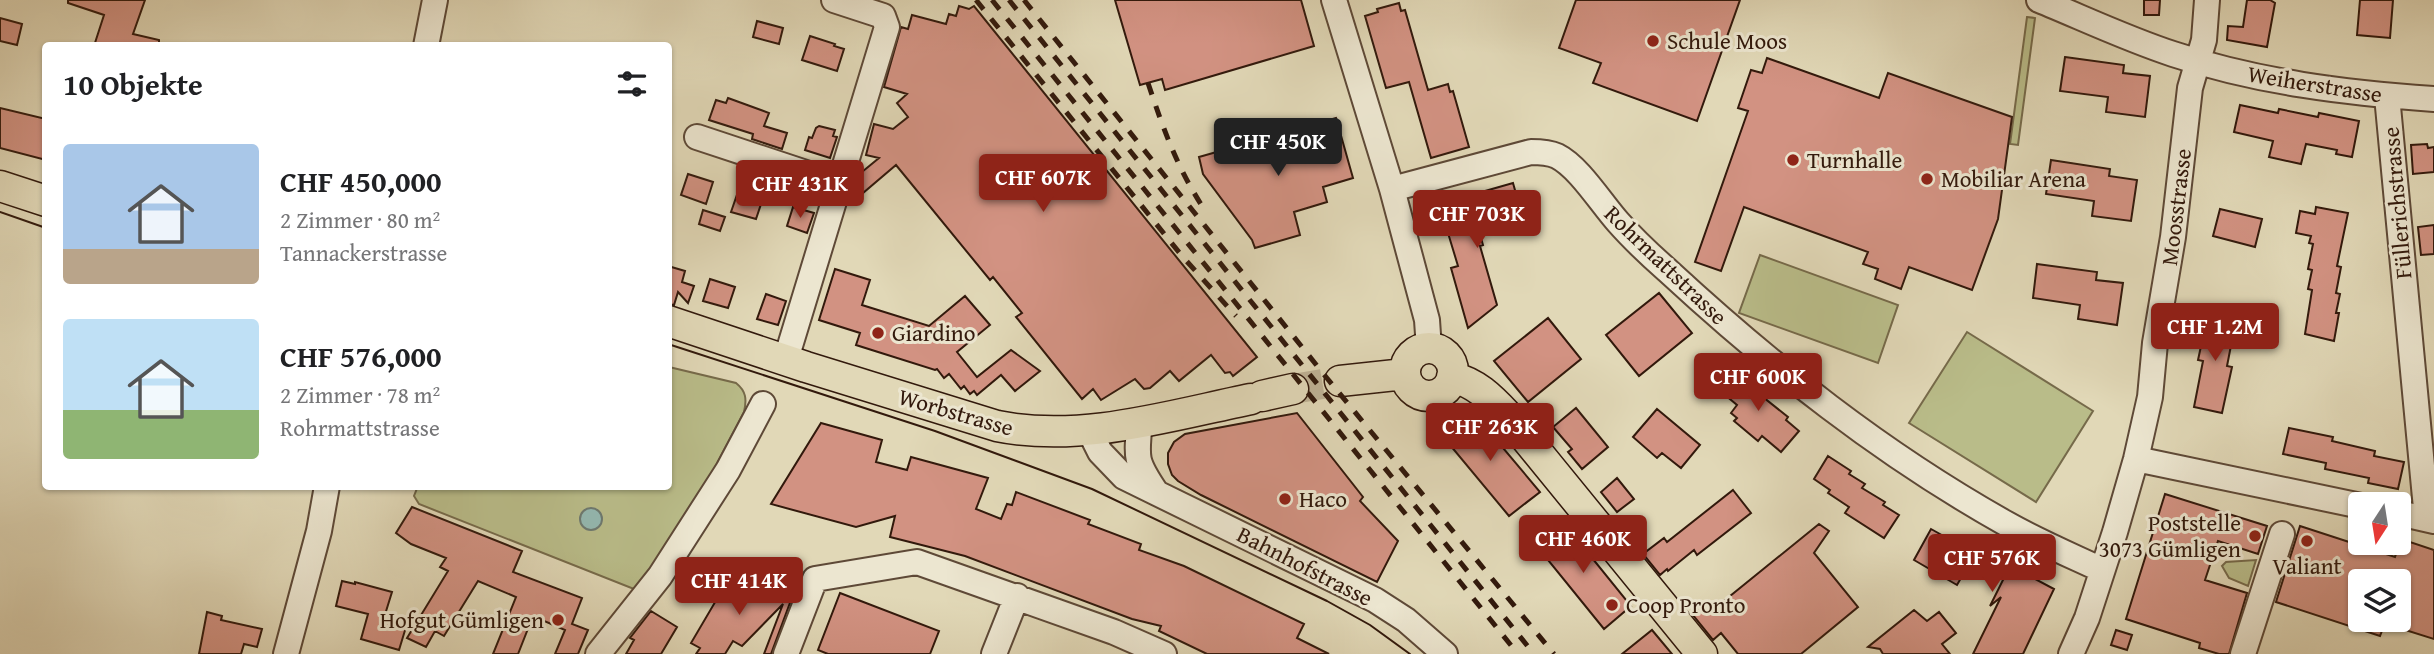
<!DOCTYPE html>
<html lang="de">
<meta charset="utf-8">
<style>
:root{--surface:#fff;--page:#f2f2f2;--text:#202124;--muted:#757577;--accent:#8f2418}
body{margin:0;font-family:"Gentium Book Plus",serif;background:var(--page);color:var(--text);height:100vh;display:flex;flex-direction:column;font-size:26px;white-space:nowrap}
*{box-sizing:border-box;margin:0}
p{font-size:23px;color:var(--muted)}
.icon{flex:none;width:38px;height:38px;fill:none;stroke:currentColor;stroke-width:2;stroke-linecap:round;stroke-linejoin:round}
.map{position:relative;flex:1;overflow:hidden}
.drawer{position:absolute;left:42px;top:42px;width:630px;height:448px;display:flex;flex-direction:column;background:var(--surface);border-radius:7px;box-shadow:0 2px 5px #0004}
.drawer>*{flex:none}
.needle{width:46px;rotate:192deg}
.tools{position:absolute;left:2348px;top:492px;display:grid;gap:14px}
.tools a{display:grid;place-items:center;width:63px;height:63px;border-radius:7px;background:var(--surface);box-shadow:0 2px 5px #0004;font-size:35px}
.price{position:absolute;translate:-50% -60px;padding:0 16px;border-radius:7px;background:var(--accent);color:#fff;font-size:23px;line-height:46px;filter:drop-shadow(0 2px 4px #0008)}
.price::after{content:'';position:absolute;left:50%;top:42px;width:21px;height:16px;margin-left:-10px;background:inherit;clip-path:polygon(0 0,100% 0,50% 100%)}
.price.current{background:#222;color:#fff}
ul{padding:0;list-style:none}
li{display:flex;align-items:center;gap:21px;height:175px;padding:0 21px}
li span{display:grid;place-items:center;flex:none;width:196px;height:140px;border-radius:7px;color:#555}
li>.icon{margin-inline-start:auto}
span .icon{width:84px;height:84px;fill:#fffc;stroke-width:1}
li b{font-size:30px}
h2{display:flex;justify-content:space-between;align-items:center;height:84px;padding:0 21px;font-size:30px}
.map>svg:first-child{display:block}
.green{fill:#b9bc89;stroke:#766a4a;stroke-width:2}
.water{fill:#94b9b2;stroke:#6d7970;stroke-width:2}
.building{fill:#d29282;stroke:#32190c;stroke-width:2}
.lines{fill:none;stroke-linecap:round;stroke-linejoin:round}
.major-tunnel{stroke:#beb295;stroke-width:30;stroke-dasharray:30 15;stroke-linecap:butt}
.minor-casing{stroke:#5e4937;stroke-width:28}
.major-casing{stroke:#32190c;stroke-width:33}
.minor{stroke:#ece6d0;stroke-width:24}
.major{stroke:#e1d8b7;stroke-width:30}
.tram{stroke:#32190c;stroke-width:2}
.rail{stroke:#32190c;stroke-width:5;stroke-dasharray:12 12;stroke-linecap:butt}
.poi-dot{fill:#8f2418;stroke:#ece6d0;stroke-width:2.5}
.labels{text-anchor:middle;stroke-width:6;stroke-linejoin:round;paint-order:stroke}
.poi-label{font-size:23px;fill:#32190c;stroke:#ece6d0;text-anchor:start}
.street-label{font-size:23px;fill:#32190c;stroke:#ece6d0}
</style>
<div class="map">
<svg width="2434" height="654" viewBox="0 0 2434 654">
<rect width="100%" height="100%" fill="#e1d8b7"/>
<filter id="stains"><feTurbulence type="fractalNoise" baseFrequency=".00286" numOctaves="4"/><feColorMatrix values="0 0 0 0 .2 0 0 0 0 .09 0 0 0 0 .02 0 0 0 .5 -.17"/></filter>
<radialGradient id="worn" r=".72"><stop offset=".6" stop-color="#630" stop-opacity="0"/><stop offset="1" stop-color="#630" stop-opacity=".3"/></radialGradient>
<!-- green -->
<path class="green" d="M 2027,17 L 2035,18 L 2018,145 L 2010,144 Z
M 1760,255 L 1898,305 L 1878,363 L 1739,313 Z
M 1967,332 L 2093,411 L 2036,502 L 1909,423 Z
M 669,367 L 736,383 C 746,391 747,399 744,412 L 692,511 L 639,591 L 419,504 L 414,496 L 418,486 L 668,486 Z
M 2256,560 L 2248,586 L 2229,578 L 2222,566 L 2226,562 Z"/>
<!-- water -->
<path class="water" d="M580 519a11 11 0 1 1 22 0a11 11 0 1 1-22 0Z"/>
<!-- building -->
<path class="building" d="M 68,0 L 145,0 L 133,34 L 159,40 L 159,46 L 94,46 L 104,15 L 68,3 Z
M 1115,0 L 1301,0 L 1314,46 L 1165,90 L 1162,79 L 1140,85 Z
M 1576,0 L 1740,0 L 1697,121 L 1593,83 L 1601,63 L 1559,48 Z
M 2144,0 L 2160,0 L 2159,15 L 2144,15 Z
M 2247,0 L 2270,0 L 2275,3 L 2267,47 L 2227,40 L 2228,26 L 2243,27 Z
M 2360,0 L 2393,0 L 2390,38 L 2357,35 Z
M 1399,3 L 1401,11 L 1405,10 L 1428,90 L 1448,84 L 1450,92 L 1453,91 L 1469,147 L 1431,158 L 1409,82 L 1386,88 L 1365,16 L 1378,12 L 1377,9 Z
M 959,6 L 969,9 L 974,6 L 1257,357 L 1233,376 L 1230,372 L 1225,373 L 1211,355 L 1179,381 L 1170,371 L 1150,388 L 1144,389 L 1135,379 L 1101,400 L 1093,389 L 1082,399 L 1016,317 L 1022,313 L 993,277 L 990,280 L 896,165 L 863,193 L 855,183 L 857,176 L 879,158 L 866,155 L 874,124 L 893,129 L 908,117 L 897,103 L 907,94 L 884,87 L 901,27 L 908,29 L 912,15 L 946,24 L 949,14 L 956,16 Z
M 0,18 L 22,24 L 17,45 L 0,41 Z
M 757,21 L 783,28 L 779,44 L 753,37 Z
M 810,36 L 835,44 L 834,46 L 844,49 L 837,71 L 802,60 Z
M 2065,57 L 2124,65 L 2123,73 L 2150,76 L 2145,117 L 2106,112 L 2108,97 L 2060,91 Z
M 1767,58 L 1879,98 L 1888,73 L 2012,117 L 1998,219 L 1972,290 L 1909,267 L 1901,289 L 1875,279 L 1878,269 L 1863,264 L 1868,252 L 1744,207 L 1721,271 L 1695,262 L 1748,111 L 1738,108 L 1751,70 L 1762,73 Z
M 728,98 L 769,113 L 764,126 L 787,133 L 782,149 L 752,139 L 753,134 L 709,120 L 716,100 L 726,103 Z
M 2240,105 L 2278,113 L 2279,109 L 2318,117 L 2319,113 L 2359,121 L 2352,157 L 2336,154 L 2337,150 L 2306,144 L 2301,164 L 2269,157 L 2273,141 L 2234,132 Z
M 0,108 L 46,119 L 46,160 L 0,148 Z
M 1336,118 L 1353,178 L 1323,187 L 1327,202 L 1294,212 L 1300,235 L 1255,248 L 1252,240 L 1203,174 L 1199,157 Z
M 819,126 L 835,130 L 833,136 L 837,137 L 830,158 L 805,150 L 809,137 L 812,138 L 816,128 Z
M 2427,144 L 2428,148 L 2434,147 L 2434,172 L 2413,174 L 2411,145 Z
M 2051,160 L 2110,169 L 2109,176 L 2137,180 L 2131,221 L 2092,216 L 2094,201 L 2046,194 Z
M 688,174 L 713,182 L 706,204 L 681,195 Z
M 1513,183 L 1520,208 L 1493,216 L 1494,220 L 1487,222 L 1489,228 L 1479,231 L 1483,245 L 1480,246 L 1497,305 L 1468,328 L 1451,268 L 1458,266 L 1448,233 L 1460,229 L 1454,206 L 1486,197 L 1485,191 Z
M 740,186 L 754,190 L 759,193 L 758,196 L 763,198 L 756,219 L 731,212 Z
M 793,207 L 814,213 L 807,233 L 787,226 Z
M 2316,207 L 2348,213 L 2337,266 L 2341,267 L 2336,293 L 2340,294 L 2336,313 L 2339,313 L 2334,341 L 2305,334 L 2312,290 L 2308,289 L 2312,270 L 2308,269 L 2313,244 L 2309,243 L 2311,236 L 2296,233 L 2300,211 L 2315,214 Z
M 2220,209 L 2262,219 L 2255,247 L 2213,236 Z
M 703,210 L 725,217 L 720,231 L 699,224 Z
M 2434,225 L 2434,254 L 2421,255 L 2418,227 Z
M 2037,264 L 2097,272 L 2096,280 L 2123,283 L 2117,325 L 2078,319 L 2080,305 L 2033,298 Z
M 668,266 L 685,271 L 682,282 L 694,286 L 688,303 L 678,292 L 674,305 L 668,304 Z
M 835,269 L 870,280 L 862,305 L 929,326 L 965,296 L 990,325 L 957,352 L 977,377 L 1011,350 L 1040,371 L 1015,391 L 1001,375 L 977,395 L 974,391 L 970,394 L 964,386 L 961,389 L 949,374 L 944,378 L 937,369 L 935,370 L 856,345 L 860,333 L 819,320 Z
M 710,279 L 735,287 L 728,308 L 703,301 Z
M 1659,293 L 1692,333 L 1639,376 L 1606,335 Z
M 766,294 L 786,301 L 778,325 L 757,319 Z
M 2208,314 L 2236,320 L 2227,366 L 2232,367 L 2222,413 L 2194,407 L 2203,361 L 2198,360 Z
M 1548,318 L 1581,359 L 1528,402 L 1494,361 Z
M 1739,371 L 1761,389 L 1758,393 L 1788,417 L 1786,420 L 1799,431 L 1781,452 L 1762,436 L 1758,441 L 1734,421 L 1737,418 L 1731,413 L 1737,405 L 1719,390 L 1730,377 L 1732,379 Z
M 1576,408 L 1608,447 L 1582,469 L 1568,452 L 1572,449 L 1553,427 Z
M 1657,409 L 1700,445 L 1681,468 L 1662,453 L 1657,458 L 1633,437 Z
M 1297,413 L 1363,497 L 1360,501 L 1398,541 L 1377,582 L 1201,495 L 1178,481 L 1172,475 L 1168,464 L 1168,453 L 1174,442 L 1185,434 Z
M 1457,413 L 1467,415 L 1476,421 L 1493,436 L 1540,492 L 1509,516 L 1440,433 Z
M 821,423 L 882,440 L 876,462 L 907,470 L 911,457 L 988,478 L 976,509 L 1001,519 L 1007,504 L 1012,505 L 1016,492 L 1090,520 L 1088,524 L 1141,544 L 1139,550 L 1184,566 L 1304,624 L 1297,638 L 1329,654 L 1207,654 L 1159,631 L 1161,626 L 1132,619 L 965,556 L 890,537 L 895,516 L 856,527 L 771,504 Z
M 2289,428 L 2333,437 L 2332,441 L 2375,451 L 2374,456 L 2404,462 L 2398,489 L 2368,483 L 2369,478 L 2325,469 L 2326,463 L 2283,454 Z
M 1828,456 L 1851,471 L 1849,474 L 1865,484 L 1862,488 L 1885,502 L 1883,505 L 1899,515 L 1884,538 L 1845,513 L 1849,507 L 1828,493 L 1830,490 L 1814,479 Z
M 1617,478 L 1634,499 L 1617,512 L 1601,492 Z
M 1733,490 L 1751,513 L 1697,555 L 1694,550 L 1668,571 L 1667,569 L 1660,575 L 1643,554 L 1664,538 L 1667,542 Z
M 2165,494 L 2267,526 L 2258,554 L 2218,541 L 2205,580 L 2247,593 L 2229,654 L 2219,654 L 2199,648 L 2200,643 L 2126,619 Z
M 412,507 L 522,551 L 513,572 L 582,598 L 572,624 L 588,630 L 578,654 L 555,654 L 565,630 L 533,616 L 518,654 L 493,654 L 516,597 L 478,581 L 444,636 L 435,631 L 426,647 L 407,638 L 448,571 L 440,567 L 446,558 L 411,544 L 396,533 Z
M 1563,522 L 1631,606 L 1604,629 L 1535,544 Z
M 1819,524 L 1829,531 L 1814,553 L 1858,607 L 1801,654 L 1738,654 L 1721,633 L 1713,640 L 1692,614 L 1708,601 L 1714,609 Z
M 2300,526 L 2395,557 L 2401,539 L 2434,550 L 2434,639 L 2399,628 L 2399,581 L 2361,581 L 2361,620 L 2386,620 L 2380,636 L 2276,602 Z
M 1931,529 L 1974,553 L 1979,546 L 1992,553 L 1991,556 L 2023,573 L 2030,574 L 2035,579 L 2054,589 L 2023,654 L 1973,654 L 2001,597 L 1990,606 L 2004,578 L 1972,559 L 1957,585 L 1914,560 Z
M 731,575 L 740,580 L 742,576 L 785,601 L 786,598 L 791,600 L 771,654 L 764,654 L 783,604 L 742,646 L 733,641 L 725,654 L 696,654 L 700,648 L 691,643 Z
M 342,581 L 355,584 L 355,582 L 392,592 L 383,621 L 406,627 L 399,650 L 361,639 L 368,614 L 336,606 Z
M 840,593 L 939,631 L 930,654 L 828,654 L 818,650 Z
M 1914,610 L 1927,621 L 1939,612 L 1956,633 L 1942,644 L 1950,654 L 1883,654 L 1880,649 L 1868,647 Z
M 651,611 L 677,627 L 661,654 L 626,654 L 634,640 L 630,638 Z
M 207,612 L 222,616 L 221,620 L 262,629 L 257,647 L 244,644 L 241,654 L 199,654 Z
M 1652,630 L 1672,654 L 1622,654 Z
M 2116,630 L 2132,635 L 2127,650 L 2111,645 Z"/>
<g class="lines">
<!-- major-tunnel -->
<path class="major-tunnel" d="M 1293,389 L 1340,381"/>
<!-- minor casing -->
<g class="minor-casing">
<path id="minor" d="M 1334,0 L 1392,189 L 1427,320 L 1429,349
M 2039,0 C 2083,18 2127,39 2173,54 C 2257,82 2346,93 2434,99
M 426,46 L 435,0
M 2387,96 L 2427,519
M 697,137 L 839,184
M 1392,189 L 1531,152 C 1539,152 1548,152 1557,156 C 1579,167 1601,203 1618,222 C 1633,239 1650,255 1667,270 C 1772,367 1882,454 2007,524 C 2037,541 2070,555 2102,570
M 786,359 L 887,27 L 883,16 L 834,0
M 1140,421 C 1136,458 1135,461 1156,492
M 1089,430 L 1100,452 L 1124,477 L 1375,600 L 1406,620 L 1445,654
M 2136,459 L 2361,506
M 2399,513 L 2434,521
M 286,654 L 319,531 L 327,486
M 598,654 L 660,576 L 728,470 L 763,404
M 786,654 L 815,579 L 917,562 L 1114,632 L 1164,654
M 994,654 L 1017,596
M 2071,654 L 2087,618 L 2115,532 L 2136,459 L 2150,397 L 2155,343 L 2173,237 L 2190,88 L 2204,40 L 2207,0
M 2243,654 L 2282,534"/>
</g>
<!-- major casing -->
<g class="major-casing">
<path id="major" d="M 0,186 L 46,201
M 668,321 L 806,367 L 997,426 C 1081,443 1168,416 1251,399
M1405 372a24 24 0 1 1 48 0a24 24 0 1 1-48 0Z
M 1452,377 C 1476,383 1490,397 1507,415 L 1702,654
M 1340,381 L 1405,374
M 1262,396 L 1293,389"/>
</g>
<!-- minor -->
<use href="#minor" class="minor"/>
<!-- major -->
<use href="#major" class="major"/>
<!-- tram -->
<path class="tram" d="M 0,212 L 46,228
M 668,344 L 935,431 L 1092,489 L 1327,601 L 1370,625 L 1410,654"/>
<!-- rail -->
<path class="rail" d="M 976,0 L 1182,256 L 1236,316
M 992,0 L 1518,654
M 1009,0 L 1534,654
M 1024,0 L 1326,377 L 1554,654
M 1148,83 C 1164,131 1178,170 1206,212"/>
</g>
<!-- markers -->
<g class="poi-dot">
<circle cx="1653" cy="41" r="7"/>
<circle cx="1793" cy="160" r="7"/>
<circle cx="1927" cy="179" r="7"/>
<circle cx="878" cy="333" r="7"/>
<circle cx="1285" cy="499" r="7"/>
<circle cx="2255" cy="536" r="7"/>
<circle cx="2307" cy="541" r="7"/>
<circle cx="1612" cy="605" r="7"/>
<circle cx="558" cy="620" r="7"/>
</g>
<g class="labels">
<!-- poi labels -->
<g class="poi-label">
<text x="1667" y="49">Schule Moos</text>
<text x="1807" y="168">Turnhalle</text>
<text x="1941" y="187">Mobiliar Arena</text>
<text x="892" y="341">Giardino</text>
<text x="1299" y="507">Haco</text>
<text x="2241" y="531" text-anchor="end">Poststelle<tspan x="2241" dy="26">3073 Gümligen</tspan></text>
<text x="2307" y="574" text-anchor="middle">Valiant</text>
<text x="1626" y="613">Coop Pronto</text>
<text x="544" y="628" text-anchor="end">Hofgut Gümligen</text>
</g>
<!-- street labels -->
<g class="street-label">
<text transform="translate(2315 84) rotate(9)" y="8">Weiherstrasse</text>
<text transform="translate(2397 203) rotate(-95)" y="8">Füllerichstrasse</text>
<text transform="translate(2176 207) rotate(-83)" y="8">Moosstrasse</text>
<text transform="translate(1666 265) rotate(44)" y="8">Rohrmattstrasse</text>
<text transform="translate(956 412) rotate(16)" y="8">Worbstrasse</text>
<text transform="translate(1305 566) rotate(27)" y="8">Bahnhofstrasse</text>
</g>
</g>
<rect width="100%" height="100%" filter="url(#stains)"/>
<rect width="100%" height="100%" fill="url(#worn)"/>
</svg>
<div class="tools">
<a><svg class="needle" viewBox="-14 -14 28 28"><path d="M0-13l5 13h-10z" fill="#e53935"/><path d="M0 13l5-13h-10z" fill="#757577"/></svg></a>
<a><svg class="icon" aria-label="layers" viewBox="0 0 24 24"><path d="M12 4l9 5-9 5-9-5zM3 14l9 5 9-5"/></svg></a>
</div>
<b class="price current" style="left:1278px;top:178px">CHF 450K</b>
<b class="price" style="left:1043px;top:214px">CHF 607K</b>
<b class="price" style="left:800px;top:220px">CHF 431K</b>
<b class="price" style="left:1477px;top:250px">CHF 703K</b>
<b class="price" style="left:2215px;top:363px">CHF 1.2M</b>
<b class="price" style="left:1758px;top:413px">CHF 600K</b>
<b class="price" style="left:1490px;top:463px">CHF 263K</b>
<b class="price" style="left:1583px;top:575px">CHF 460K</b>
<b class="price" style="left:1992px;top:594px">CHF 576K</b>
<b class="price" style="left:739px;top:617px">CHF 414K</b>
<section class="drawer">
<h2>10 Objekte<svg class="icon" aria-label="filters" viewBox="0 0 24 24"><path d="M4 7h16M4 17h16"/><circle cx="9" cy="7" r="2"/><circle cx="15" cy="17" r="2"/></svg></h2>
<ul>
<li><span style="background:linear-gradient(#a9c7e8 75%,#b9a48a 0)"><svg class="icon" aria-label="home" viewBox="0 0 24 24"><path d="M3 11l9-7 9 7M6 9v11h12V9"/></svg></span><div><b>CHF 450,000</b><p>2 Zimmer · 80 m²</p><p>Tannackerstrasse</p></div></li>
<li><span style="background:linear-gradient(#bfe0f5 65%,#8fb573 0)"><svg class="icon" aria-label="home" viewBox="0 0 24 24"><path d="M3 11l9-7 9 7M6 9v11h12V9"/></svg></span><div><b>CHF 576,000</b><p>2 Zimmer · 78 m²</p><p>Rohrmattstrasse</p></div></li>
</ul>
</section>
</div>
